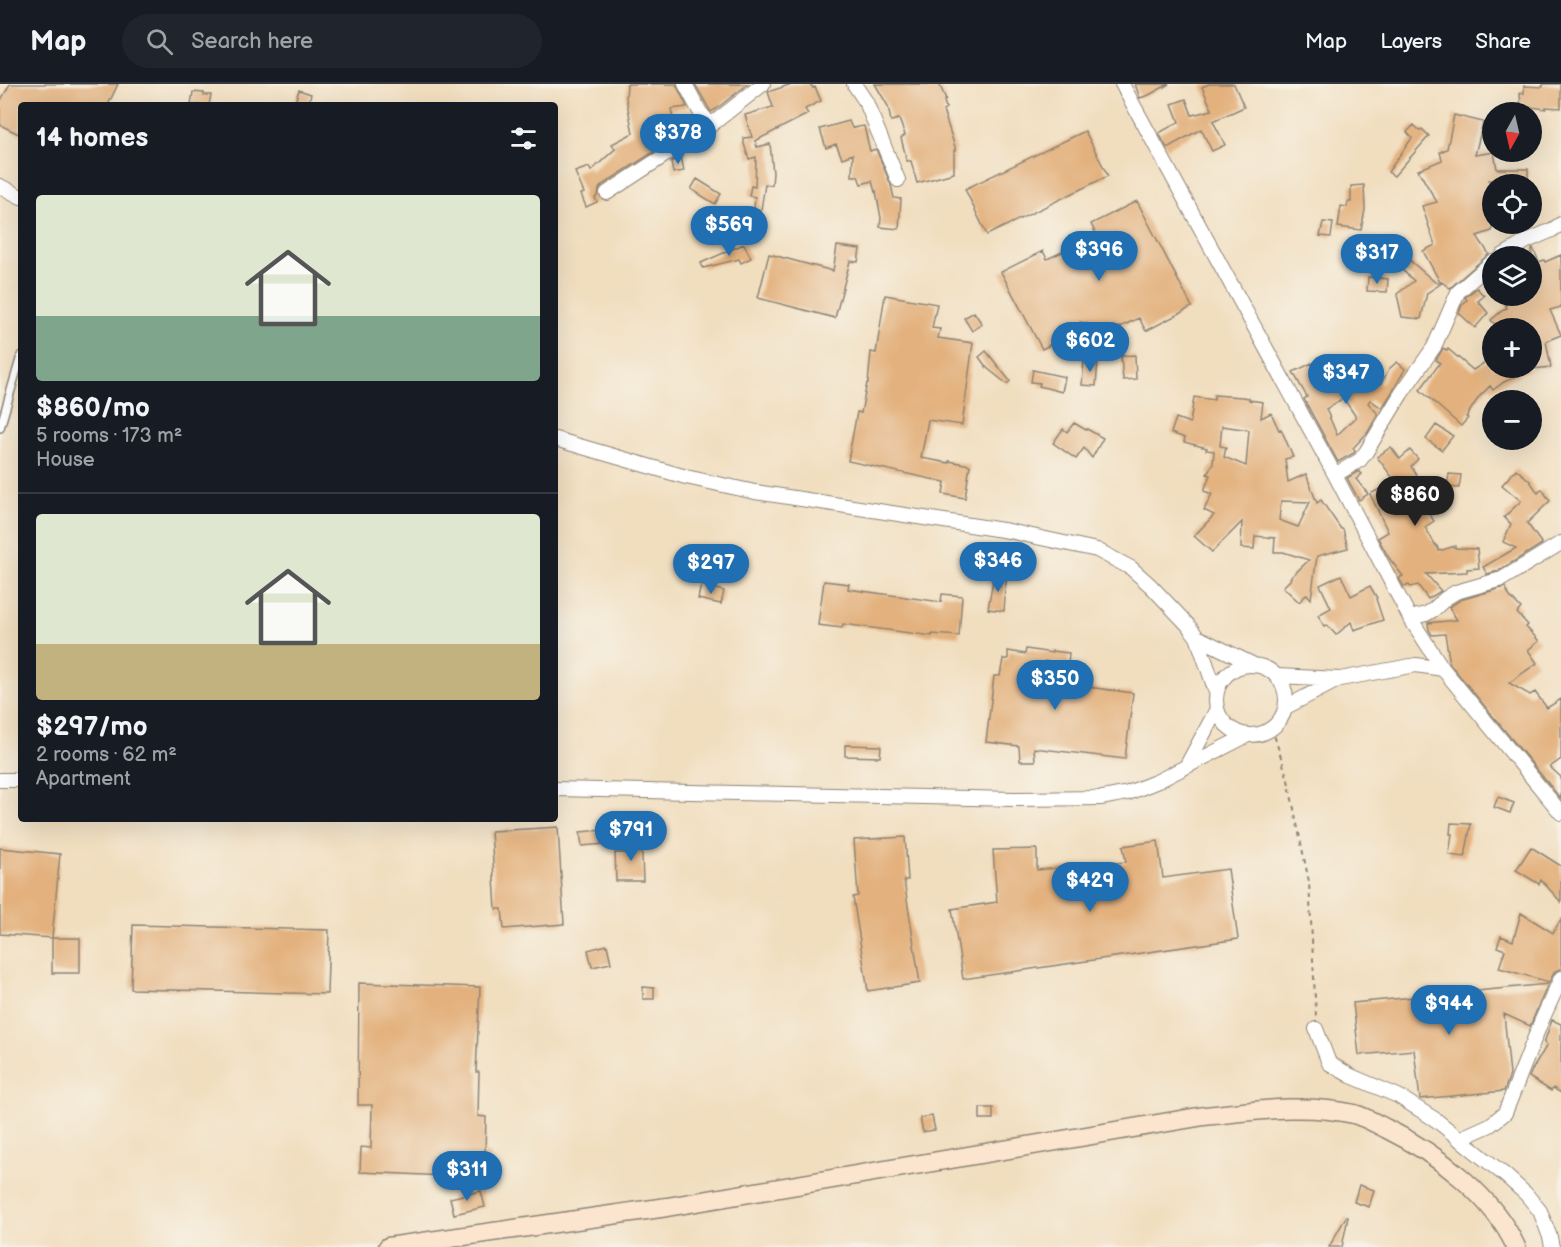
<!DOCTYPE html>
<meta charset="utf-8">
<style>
:root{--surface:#171b24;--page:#20242c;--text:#f1f3f6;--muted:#9ea1a6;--line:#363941;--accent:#1f6fb2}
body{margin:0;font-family:"Balsamiq Sans",sans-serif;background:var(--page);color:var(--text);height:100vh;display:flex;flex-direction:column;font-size:22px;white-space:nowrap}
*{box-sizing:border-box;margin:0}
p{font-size:20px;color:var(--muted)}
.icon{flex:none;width:33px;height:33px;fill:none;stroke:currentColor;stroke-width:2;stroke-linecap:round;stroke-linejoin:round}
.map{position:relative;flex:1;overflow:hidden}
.side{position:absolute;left:18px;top:18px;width:540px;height:720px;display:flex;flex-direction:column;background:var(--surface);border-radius:6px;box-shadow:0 6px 24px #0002}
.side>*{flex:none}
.needle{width:39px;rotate:188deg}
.tools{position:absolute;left:1482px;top:18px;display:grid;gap:12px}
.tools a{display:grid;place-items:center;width:60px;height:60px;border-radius:50%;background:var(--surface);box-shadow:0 6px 24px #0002;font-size:30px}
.price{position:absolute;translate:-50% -51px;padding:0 14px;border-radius:21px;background:var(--accent);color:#fff;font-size:20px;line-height:39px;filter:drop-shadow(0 2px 3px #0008)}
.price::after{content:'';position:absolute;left:50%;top:36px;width:18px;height:14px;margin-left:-9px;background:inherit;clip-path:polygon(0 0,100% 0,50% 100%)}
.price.selected{background:#222;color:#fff}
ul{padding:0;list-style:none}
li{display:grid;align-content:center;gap:12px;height:318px;padding:0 18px}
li+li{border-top:2px solid var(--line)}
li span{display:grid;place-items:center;height:186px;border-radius:6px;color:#555}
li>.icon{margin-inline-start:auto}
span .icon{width:108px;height:108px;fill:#fffc;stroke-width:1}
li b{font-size:26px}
h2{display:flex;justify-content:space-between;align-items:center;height:72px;padding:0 18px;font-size:26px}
header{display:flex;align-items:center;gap:36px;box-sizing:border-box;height:84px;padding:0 30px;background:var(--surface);border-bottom:2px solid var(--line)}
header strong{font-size:28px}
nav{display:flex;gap:33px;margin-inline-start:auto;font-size:21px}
.search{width:420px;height:54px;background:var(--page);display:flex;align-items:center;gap:15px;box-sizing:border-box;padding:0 21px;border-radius:33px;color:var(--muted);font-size:22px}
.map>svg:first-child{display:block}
.building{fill:#e3b17d;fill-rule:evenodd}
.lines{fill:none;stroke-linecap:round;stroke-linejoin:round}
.service-casing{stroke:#8e8475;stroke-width:10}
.minor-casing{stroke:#8e8475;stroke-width:16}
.secondary-casing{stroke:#8e8475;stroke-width:21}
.path{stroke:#8e8475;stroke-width:2;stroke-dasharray:4.5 4.5;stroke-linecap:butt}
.service{stroke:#fff;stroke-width:7}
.minor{stroke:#fff;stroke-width:14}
.secondary{stroke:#fbe5cf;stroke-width:18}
</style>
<header>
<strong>Map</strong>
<div class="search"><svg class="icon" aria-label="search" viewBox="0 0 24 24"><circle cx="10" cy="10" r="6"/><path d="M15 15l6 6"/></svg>Search here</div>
<nav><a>Map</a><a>Layers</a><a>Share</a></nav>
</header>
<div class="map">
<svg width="1561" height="1163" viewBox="0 0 1561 1163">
<rect width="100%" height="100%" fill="#f7f3e8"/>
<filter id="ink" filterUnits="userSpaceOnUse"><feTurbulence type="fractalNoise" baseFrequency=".0167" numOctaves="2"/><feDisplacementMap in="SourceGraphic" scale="12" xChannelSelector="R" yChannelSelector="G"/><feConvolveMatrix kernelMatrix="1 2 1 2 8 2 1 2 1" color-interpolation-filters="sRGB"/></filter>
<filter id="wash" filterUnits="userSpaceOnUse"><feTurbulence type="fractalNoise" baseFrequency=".008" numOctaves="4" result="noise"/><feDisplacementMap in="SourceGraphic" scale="24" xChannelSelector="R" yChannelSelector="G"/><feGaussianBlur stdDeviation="1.35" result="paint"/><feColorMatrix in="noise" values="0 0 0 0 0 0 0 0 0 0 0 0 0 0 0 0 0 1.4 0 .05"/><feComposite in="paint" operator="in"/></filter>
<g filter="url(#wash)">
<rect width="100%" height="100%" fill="#f1debf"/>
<g id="blocks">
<!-- building -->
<path class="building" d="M 10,0 L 118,0 L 108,21 L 21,21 L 21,51 L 0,41 L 0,18 Z
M 627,0 L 676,0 L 687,23 L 671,25 L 677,53 L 602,101 L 599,105 L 598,111 L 595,114 L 597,118 L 586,123 L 581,110 L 584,109 L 575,88 L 589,83 L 591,87 L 615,65 L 612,60 L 633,49 L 626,14 Z
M 695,0 L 748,0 L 716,25 L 711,28 Z
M 792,0 L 810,0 L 813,4 L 815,3 L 821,17 L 805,25 L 808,30 L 755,57 L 757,63 L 770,60 L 773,89 L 772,101 L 765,100 L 761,126 L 754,125 L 755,113 L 749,112 L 751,102 L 755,103 L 756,73 L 749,75 L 744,60 L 744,54 L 752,53 L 745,31 L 773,23 L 768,8 Z
M 875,0 L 939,0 L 946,15 L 944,17 L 946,24 L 943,26 L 956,66 L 954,66 L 954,89 L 917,99 L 911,77 L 907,77 L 901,54 L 905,51 L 899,35 L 891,37 L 888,22 Z
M 1135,0 L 1169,0 L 1149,11 L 1140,14 Z
M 1209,0 L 1234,0 L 1244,23 L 1213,37 L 1225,61 L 1212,67 L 1201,45 L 1167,64 L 1159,49 L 1179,38 L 1172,20 L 1186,15 L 1192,31 L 1212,26 L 1202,3 Z
M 1543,0 L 1561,0 L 1561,24 L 1546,23 L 1546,25 L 1531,23 L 1521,23 L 1520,9 L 1524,9 L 1524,2 L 1543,3 Z
M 299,6 L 311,10 L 308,21 L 294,21 Z
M 193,8 L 204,9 L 204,11 L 211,11 L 209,21 L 191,21 Z
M 1454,31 L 1483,38 L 1475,71 L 1494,68 L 1497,85 L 1528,85 L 1528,96 L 1512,96 L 1512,91 L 1494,96 L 1489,96 L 1492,108 L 1492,147 L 1477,152 L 1489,170 L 1450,204 L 1439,196 L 1423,167 L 1435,161 L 1422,122 L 1437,118 L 1418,86 L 1442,76 L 1440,68 L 1447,65 Z
M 849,37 L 852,44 L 864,42 L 870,67 L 876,65 L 891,101 L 894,114 L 901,115 L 899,145 L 880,143 L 881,134 L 876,107 L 875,108 L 872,97 L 861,100 L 858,92 L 852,92 L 853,70 L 842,74 L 836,60 L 826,64 L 820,45 Z
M 1414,41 L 1420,47 L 1422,45 L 1429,52 L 1394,92 L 1388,88 L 1412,54 L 1407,48 Z
M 1085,47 L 1108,92 L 987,151 L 965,105 Z
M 681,72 L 684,87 L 673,89 L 671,78 Z
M 697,95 L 721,110 L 715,120 L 691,105 Z
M 1364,101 L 1365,126 L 1361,146 L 1338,143 L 1341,122 L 1347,123 L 1348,118 L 1351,118 L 1351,102 Z
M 1137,117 L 1192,223 L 1146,247 L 1139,234 L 1090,257 L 1086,248 L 1087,239 L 1080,238 L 1078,247 L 1042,265 L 1001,188 L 1043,167 L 1047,175 L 1097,152 L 1091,140 Z
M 744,128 L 747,137 L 762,134 L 750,150 L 742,155 L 730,143 Z
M 1323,138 L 1333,139 L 1331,153 L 1320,152 Z
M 744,160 L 751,174 L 741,179 L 739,175 L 703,184 L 701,179 Z
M 837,162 L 860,165 L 858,178 L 850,177 L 835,234 L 758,214 L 769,170 L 833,187 Z
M 1533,164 L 1539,178 L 1544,176 L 1545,178 L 1561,171 L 1561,223 L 1550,226 L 1561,251 L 1546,257 L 1551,283 L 1532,285 L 1504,298 L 1493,306 L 1490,302 L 1479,313 L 1466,333 L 1468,334 L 1461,342 L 1420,306 L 1440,279 L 1436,276 L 1443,264 L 1447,267 L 1448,265 L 1473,286 L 1492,274 L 1492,284 L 1532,284 L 1532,244 L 1510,244 L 1507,236 L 1498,244 L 1491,236 L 1504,225 L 1507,224 L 1502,212 L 1532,212 L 1532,165 Z
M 1407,174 L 1435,198 L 1442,199 L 1427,209 L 1421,235 L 1402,233 L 1397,210 L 1414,197 L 1399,183 Z
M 1368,193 L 1388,195 L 1387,208 L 1367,207 Z
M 1477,204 L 1484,212 L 1478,217 L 1488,229 L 1475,244 L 1459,229 L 1462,221 L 1467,216 L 1465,213 Z
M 885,211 L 937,220 L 932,244 L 940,245 L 938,254 L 973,259 L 962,341 L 928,336 L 921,374 L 949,379 L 949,377 L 970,381 L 965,414 L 943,410 L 945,398 L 848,377 L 857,328 L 861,329 L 867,299 L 868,299 L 871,268 L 876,269 Z
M 974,228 L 982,240 L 972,247 L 964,234 Z
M 986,267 L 1010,297 L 1007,300 L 987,284 L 979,273 Z
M 1135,271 L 1136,295 L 1123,296 L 1121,272 Z
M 1084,276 L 1098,276 L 1096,302 L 1082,301 Z
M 1397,278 L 1405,285 L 1391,310 L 1382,324 L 1370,316 L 1368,319 L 1378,330 L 1368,348 L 1353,364 L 1355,367 L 1354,369 L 1338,378 L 1304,315 L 1307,313 L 1293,288 L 1312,279 L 1319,297 L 1338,293 L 1342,315 L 1326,325 L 1337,351 L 1356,333 L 1342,312 L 1362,291 L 1379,300 L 1381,300 L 1389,285 Z
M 1033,286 L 1065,293 L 1062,308 L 1039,302 L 1040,299 L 1031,298 Z
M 1214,311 L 1242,313 L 1249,314 L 1249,316 L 1263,318 L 1261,334 L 1271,329 L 1279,346 L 1281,345 L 1293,373 L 1285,375 L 1288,398 L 1306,390 L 1317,419 L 1321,416 L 1341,445 L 1343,445 L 1348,464 L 1317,472 L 1311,515 L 1307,510 L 1299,518 L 1283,503 L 1291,495 L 1290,494 L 1309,476 L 1283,468 L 1274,468 L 1275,454 L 1255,452 L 1254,465 L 1241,464 L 1242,438 L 1212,468 L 1194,452 L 1214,431 L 1204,426 L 1212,410 L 1204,407 L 1210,391 L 1207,390 L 1213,380 L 1214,367 L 1206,366 L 1207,364 L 1184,358 L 1185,354 L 1171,349 L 1176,334 L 1190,339 L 1194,313 L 1214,316 ZM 1222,342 L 1249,346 L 1246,382 L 1224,373 L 1226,363 L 1220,362 ZM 1281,417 L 1310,418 L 1298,443 L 1279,436 Z
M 1074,339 L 1086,346 L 1087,345 L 1103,354 L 1092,374 L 1084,364 L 1076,375 L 1053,359 L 1063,345 L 1067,348 Z
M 1436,341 L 1453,352 L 1442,366 L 1426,355 Z
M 1391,363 L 1400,375 L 1410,366 L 1418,375 L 1411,382 L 1423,402 L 1441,404 L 1438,424 L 1428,428 L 1434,437 L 1425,443 L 1436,462 L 1437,462 L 1439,467 L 1455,462 L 1455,464 L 1477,465 L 1479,484 L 1467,485 L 1467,488 L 1426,490 L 1441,507 L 1428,515 L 1418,501 L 1410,503 L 1409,501 L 1404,503 L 1399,494 L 1403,492 L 1389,474 L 1378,454 L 1388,448 L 1370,410 L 1395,397 L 1377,373 Z
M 1516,385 L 1530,397 L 1538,409 L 1542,405 L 1550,417 L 1527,439 L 1542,460 L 1498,487 L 1487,490 L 1483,483 L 1516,464 L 1503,458 L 1511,440 L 1504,433 L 1521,417 L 1502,401 Z
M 1359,387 L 1362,390 L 1356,395 L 1368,410 L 1359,416 L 1347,394 Z
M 1449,390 L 1461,391 L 1459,404 L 1447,403 Z
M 994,490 L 1007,492 L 1004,514 L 1005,514 L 1004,527 L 988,525 Z
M 1341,491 L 1351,512 L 1370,502 L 1377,514 L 1376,515 L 1383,536 L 1354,546 L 1351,538 L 1336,551 L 1327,541 L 1324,542 L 1318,531 L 1331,524 L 1320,501 Z
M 824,497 L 849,500 L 848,505 L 941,518 L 942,510 L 962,512 L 959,552 L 932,550 L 932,552 L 843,540 L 842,544 L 818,541 Z
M 701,501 L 724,507 L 721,520 L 698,515 Z
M 1505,503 L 1510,513 L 1521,524 L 1517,529 L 1528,541 L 1526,543 L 1539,557 L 1528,566 L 1537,579 L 1509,599 L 1530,611 L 1535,608 L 1547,624 L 1561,615 L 1561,675 L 1550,683 L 1561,693 L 1561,715 L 1450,580 L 1445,550 L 1432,551 L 1429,546 L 1428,539 L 1457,536 L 1449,523 L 1460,516 Z
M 1026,565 L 1052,569 L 1052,567 L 1069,569 L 1068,581 L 1044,577 L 1041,597 L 1133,609 L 1125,675 L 1034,664 L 1035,677 L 1020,677 L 1019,662 L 986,658 L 994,592 L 1000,592 L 1003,575 L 1008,575 L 1008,567 L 1025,570 Z
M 845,661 L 881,662 L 880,673 L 845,672 Z
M 1498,713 L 1514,719 L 1510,729 L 1494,723 Z
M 1451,739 L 1471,740 L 1465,773 L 1449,771 L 1452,750 L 1450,750 Z
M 558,743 L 564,840 L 504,845 L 502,825 L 496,825 L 491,747 Z
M 603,746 L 605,760 L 582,762 L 580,748 Z
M 641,747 L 643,797 L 616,797 L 615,769 L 633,769 L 630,749 Z
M 905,753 L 908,796 L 904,796 L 920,899 L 868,907 L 853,813 L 858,812 L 854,756 Z
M 1158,757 L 1163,794 L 1228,785 L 1238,855 L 963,895 L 952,825 L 997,818 L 993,766 L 1037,765 L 1037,786 L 1126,778 L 1123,762 Z
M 1531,763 L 1561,782 L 1561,818 L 1541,796 L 1539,800 L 1516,786 Z
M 0,764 L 60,770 L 52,854 L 0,850 Z
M 1521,829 L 1553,849 L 1561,835 L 1561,885 L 1555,887 L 1549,898 L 1499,884 L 1505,866 L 1497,863 L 1501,852 L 1513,857 Z
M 133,841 L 329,846 L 327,910 L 131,905 Z
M 52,854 L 80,854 L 80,889 L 52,889 Z
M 607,861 L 611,879 L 592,883 L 588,866 Z
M 359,899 L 480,903 L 476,988 L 479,988 L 478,1032 L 486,1033 L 485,1069 L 490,1069 L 489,1094 L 360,1088 L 361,1063 L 371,1064 L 372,1021 L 358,1021 Z
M 1548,900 L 1530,942 L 1504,930 L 1510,991 L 1504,1007 L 1420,1015 L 1414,966 L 1359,971 L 1353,919 Z
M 643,903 L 654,904 L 654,915 L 643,915 Z
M 1552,936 L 1561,940 L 1561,1009 L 1553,1004 L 1551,1007 L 1529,993 L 1532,986 L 1547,961 L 1544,959 Z
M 980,1024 L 993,1024 L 993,1035 L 980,1035 Z
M 932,1032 L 935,1046 L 923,1048 L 920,1034 Z
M 1359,1101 L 1374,1106 L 1369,1123 L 1354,1118 Z
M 481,1107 L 485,1123 L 454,1130 L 450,1114 Z
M 1346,1133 L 1348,1133 L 1342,1163 L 1329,1163 Z"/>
</g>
</g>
<g filter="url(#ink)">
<use href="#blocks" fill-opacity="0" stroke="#8e8475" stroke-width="1.5"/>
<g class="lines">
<!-- service casing -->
<g class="service-casing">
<path id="service" d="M 0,344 L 21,272"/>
</g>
<!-- minor casing -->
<g class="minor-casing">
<path id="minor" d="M 685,0 L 700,28 L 711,41
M 854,0 L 866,18 L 898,96
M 1122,0 L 1335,391 L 1410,534 L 1443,585 L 1561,729
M 0,102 L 21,113
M 607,109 L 711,41 L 763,0
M 1502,172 L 1527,157 L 1552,146 L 1561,140
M 555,355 L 686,393 L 755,408 L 1009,447 L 1097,466 L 1131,484 L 1151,502 L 1188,541 L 1197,553 L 1216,608
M 1335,391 L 1360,376 L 1366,368 L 1401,310 L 1434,263 L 1458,208 L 1492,178
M 1410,534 L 1426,530 L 1433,526 L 1446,514 L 1456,508 L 1502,495 L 1561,459
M 1197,553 L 1254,581
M1216 616a35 35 0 1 1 70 0a35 35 0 1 1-70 0Z
M 1277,592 L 1340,595 L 1416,581 L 1443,585
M 1286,623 L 1338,596
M 1187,681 L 1217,625
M 0,696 L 21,696
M 555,705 L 1015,715 L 1102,714 L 1128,709 L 1158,697 L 1248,651
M 1316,945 L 1329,979 L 1351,992 L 1398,1012 L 1436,1036 L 1506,1092 L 1526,1110 L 1540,1127 L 1550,1153 L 1552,1163
M 1459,1055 L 1490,1041 L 1505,1029 L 1541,938 L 1561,894"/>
</g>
<!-- secondary casing -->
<g class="secondary-casing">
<path id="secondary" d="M 388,1163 L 667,1123 L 1204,1032 C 1254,1027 1304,1019 1354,1030 C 1365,1033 1377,1040 1387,1045 C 1436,1069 1493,1112 1516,1163"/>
</g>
<!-- path -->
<path class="path" d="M 1272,644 L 1288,696 L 1309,798 L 1316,933"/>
<!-- service -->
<use href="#service" class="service"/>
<!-- minor -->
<use href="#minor" class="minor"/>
<!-- secondary -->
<use href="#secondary" class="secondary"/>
</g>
</g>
</svg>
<div class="tools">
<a><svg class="needle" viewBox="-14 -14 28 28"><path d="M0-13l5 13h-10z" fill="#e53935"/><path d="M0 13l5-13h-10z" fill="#9ea1a6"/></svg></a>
<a><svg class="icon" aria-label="locate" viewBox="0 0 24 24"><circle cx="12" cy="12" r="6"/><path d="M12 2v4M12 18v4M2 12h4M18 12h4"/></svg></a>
<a><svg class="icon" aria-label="layers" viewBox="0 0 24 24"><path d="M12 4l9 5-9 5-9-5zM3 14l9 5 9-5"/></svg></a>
<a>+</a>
<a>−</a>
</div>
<b class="price" style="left:678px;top:81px">$378</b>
<b class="price" style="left:729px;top:173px">$569</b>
<b class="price" style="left:1099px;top:198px">$396</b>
<b class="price" style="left:1377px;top:201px">$317</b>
<b class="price" style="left:1090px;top:289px">$602</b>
<b class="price" style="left:1346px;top:321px">$347</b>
<b class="price selected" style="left:1415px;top:443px">$860</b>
<b class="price" style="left:998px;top:509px">$346</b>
<b class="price" style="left:711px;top:511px">$297</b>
<b class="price" style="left:1055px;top:627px">$350</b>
<b class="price" style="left:631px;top:778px">$791</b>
<b class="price" style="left:1090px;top:829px">$429</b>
<b class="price" style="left:1449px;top:952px">$944</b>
<b class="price" style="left:467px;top:1118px">$311</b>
<section class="side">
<h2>14 homes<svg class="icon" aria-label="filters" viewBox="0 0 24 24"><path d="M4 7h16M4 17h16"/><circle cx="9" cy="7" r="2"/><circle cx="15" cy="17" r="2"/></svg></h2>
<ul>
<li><span style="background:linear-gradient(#dfe7d0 65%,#7fa58c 0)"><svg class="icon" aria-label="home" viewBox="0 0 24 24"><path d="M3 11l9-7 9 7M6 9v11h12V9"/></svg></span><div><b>$860/mo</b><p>5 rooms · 173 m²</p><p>House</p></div></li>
<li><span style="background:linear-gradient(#dfe7d0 70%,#c2b280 0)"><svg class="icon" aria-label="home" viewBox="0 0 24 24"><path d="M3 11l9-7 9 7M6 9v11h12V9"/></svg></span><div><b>$297/mo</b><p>2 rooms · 62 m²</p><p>Apartment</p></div></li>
</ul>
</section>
</div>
